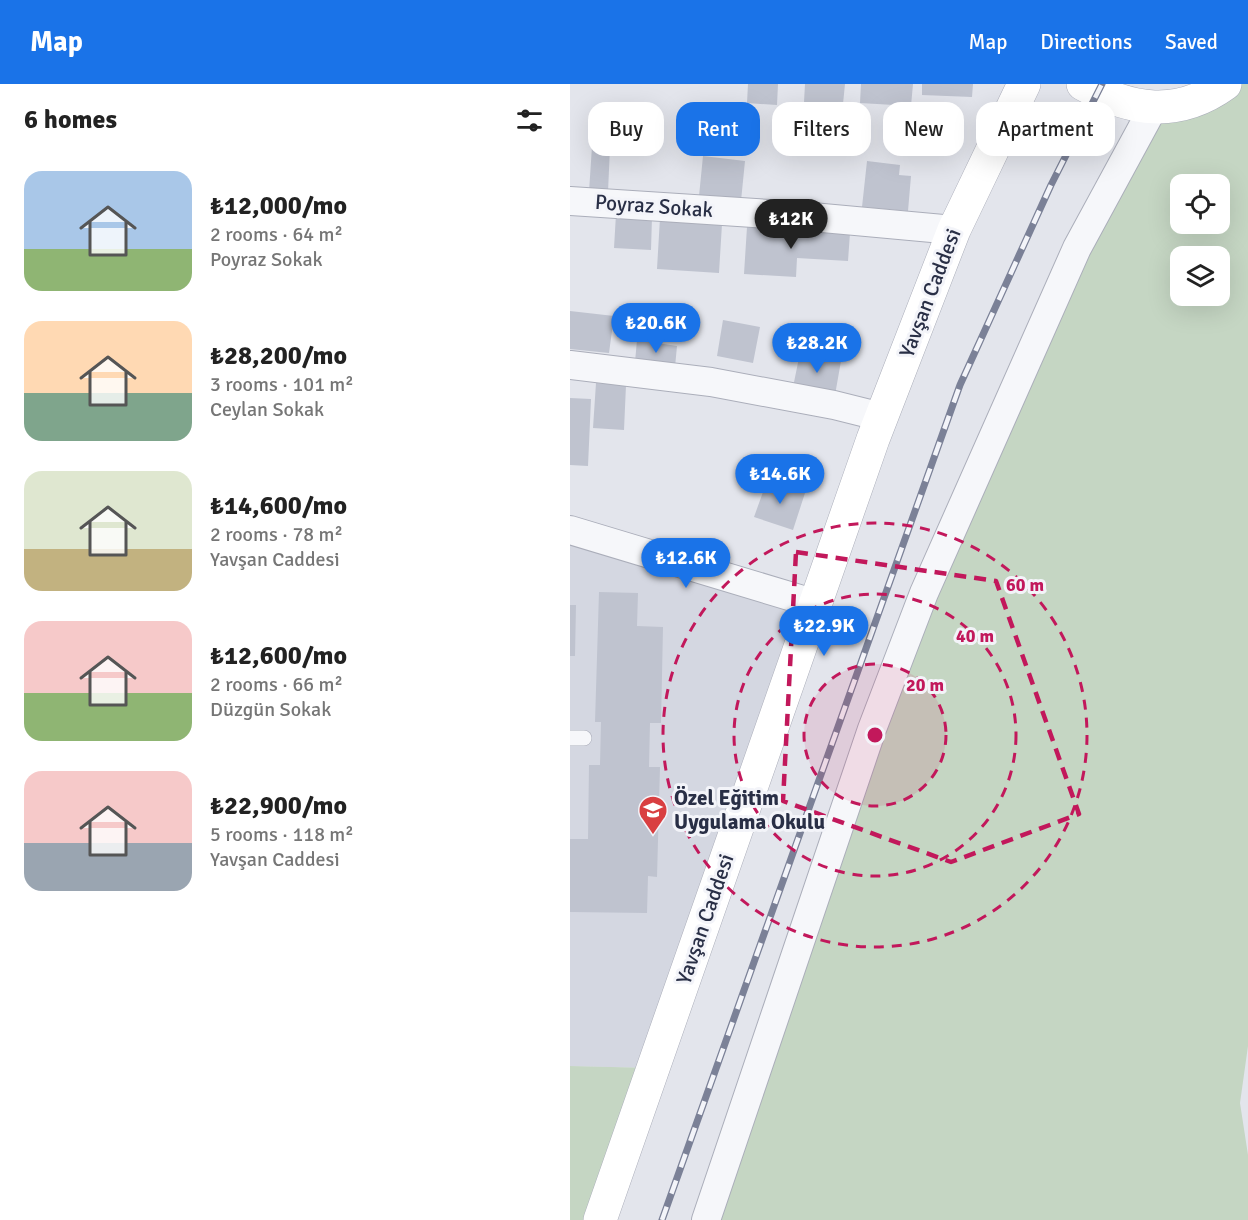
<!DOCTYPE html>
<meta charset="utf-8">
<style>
:root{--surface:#fff;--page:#f2f2f2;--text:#222;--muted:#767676;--accent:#1a73e8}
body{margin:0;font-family:Signika,sans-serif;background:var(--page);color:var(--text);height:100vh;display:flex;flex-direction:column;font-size:22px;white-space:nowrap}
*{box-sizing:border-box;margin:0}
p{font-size:20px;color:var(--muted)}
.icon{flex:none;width:33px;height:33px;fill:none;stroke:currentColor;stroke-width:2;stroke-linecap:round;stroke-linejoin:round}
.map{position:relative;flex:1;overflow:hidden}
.sheet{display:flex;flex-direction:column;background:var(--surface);width:570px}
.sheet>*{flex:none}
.hud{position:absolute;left:18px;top:18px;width:570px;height:54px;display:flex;gap:12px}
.buttons{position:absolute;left:600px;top:90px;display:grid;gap:12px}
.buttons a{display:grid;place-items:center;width:60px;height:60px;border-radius:12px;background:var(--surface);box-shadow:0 6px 24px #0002;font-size:30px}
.price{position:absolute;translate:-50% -51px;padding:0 14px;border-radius:21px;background:var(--accent);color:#fff;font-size:20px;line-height:39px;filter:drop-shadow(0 2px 3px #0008)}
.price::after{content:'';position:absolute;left:50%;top:36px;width:18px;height:14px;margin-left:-9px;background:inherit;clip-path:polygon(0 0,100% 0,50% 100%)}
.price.active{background:#222;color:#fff}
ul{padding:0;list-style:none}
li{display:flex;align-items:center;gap:18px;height:150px;padding:0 24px}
li span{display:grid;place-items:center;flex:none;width:168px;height:120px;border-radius:18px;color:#555}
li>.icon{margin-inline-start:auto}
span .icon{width:72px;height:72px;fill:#fffc;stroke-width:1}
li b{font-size:26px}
h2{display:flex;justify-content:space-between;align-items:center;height:72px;padding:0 24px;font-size:26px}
.tag{padding:0 21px;border-radius:18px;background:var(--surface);box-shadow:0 6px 24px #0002;font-size:21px;line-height:54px}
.tag.active{background:var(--accent);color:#fff}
header{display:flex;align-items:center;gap:36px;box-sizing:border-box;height:84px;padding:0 30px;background:var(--accent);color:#fff}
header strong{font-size:28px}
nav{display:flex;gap:33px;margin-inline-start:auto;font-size:21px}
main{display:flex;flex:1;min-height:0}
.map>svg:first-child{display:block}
.built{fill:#d4d7e1}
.green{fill:#c5d6c3;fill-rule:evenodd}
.building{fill:#bfc3cf}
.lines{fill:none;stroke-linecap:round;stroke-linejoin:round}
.lane-casing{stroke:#abaeba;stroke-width:16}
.street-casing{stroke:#abaeba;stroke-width:30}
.secondary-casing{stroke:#abaeba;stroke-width:34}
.lane{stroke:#f6f7fa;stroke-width:15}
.street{stroke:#f6f7fa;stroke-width:28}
.secondary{stroke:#fff;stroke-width:33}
.rail-casing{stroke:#7b8197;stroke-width:7}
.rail{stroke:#f3f4f9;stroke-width:4.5;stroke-dasharray:14;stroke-linecap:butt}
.marked{fill:none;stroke:#c2185b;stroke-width:4.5;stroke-dasharray:12 8;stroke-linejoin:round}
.ring{fill:none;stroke:#c2185b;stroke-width:3;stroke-dasharray:10 8}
.labels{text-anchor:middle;stroke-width:6;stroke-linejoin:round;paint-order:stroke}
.street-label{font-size:21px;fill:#292f46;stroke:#f3f4f9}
.poi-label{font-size:21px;font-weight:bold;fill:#292f46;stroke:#f3f4f9;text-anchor:start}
.centre{fill:#c2185b;stroke:#f3f4f9;stroke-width:3}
.ring-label{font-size:18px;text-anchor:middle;font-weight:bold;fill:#c2185b;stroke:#f3f4f9;stroke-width:6;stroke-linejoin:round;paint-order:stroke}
</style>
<header>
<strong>Map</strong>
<nav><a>Map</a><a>Directions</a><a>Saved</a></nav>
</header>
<main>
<section class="sheet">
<h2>6 homes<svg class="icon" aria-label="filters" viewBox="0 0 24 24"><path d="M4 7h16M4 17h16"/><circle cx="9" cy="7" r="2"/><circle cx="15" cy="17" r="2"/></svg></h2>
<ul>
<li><span style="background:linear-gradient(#a9c7e8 65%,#8fb573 0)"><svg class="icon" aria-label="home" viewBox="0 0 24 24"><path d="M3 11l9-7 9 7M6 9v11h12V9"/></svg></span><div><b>₺12,000/mo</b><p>2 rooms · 64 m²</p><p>Poyraz Sokak</p></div></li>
<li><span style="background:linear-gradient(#ffd9b3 60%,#7fa58c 0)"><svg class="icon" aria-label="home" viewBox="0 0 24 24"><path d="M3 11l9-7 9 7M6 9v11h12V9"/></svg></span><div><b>₺28,200/mo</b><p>3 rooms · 101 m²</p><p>Ceylan Sokak</p></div></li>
<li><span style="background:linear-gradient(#dfe7d0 65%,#c2b280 0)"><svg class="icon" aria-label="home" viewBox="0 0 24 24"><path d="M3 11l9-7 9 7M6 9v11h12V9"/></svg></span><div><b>₺14,600/mo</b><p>2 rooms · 78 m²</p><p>Yavşan Caddesi</p></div></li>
<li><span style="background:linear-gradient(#f6c9c9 60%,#8fb573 0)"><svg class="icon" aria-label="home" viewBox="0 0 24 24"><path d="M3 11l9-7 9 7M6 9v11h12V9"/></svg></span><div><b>₺12,600/mo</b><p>2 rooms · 66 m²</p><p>Düzgün Sokak</p></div></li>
<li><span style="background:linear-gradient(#f6c9c9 60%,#9aa5b1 0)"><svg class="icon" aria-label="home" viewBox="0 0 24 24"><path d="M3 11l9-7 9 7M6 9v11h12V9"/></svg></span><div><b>₺22,900/mo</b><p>5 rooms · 118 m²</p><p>Yavşan Caddesi</p></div></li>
</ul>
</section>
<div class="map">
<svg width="678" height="1136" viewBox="0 0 678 1136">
<rect width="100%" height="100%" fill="#e3e5ec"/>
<!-- built -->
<path class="built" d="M 0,446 L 246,520 L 83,984 L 0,982 Z"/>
<!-- green -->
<path class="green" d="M 655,0 L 678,0 L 678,962 L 670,1019 L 678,1071 L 678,1136 L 136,1136 L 302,645 L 583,24 ZM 610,100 L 650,100 L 650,140 L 610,140 ZM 610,172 L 650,172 L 650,212 L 610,212 Z
M 0,982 L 83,984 L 30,1136 L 0,1136 Z"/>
<!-- building -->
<path class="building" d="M 178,0 L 208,0 L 207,21 L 177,19 Z
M 235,0 L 275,0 L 273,20 L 234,18 Z
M 291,0 L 343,0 L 341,22 L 290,19 Z
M 352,0 L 403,0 L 402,13 L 352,11 Z
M 22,62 L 40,63 L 38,108 L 19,108 Z
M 133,72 L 175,77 L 171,117 L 129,112 Z
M 297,77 L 330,81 L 329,91 L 341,92 L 338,127 L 292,123 Z
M 46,130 L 82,133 L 81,166 L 44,164 Z
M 90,134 L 152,140 L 149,189 L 87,185 Z
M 177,143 L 280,149 L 278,177 L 227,174 L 226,193 L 174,190 Z
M 0,227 L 44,232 L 39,269 L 0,265 Z
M 153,236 L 190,243 L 183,279 L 147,272 Z
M 67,256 L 107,262 L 105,283 L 65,278 Z
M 230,269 L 271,277 L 265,311 L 223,303 Z
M 26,299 L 56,301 L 54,346 L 23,344 Z
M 0,314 L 21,315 L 18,382 L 0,381 Z
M 198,394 L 235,409 L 223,446 L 184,433 Z
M 29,508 L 68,509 L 67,542 L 93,543 L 91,639 L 80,639 L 79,683 L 90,683 L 87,793 L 78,792 L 77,829 L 0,828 L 0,755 L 18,755 L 19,681 L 30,681 L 31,638 L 25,638 Z
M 0,521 L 6,521 L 5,572 L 0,572 Z"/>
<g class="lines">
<!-- lane casing -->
<g class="lane-casing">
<path id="lane" d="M 0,654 L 14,654"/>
</g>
<!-- street casing -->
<g class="street-casing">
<path id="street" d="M 0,117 L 231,132 L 384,146
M 0,281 L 141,298 L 264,321 L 312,333
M 0,446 L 246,520
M 136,1136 L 302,645 L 354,509 L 507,164 L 583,24"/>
</g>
<!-- secondary casing -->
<g class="secondary-casing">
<path id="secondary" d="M 513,0 C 561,27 608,34 655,0
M 30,1136 L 303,355 L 384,146 L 454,0"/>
</g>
<!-- lane -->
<use href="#lane" class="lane"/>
<!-- street -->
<use href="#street" class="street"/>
<!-- secondary -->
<use href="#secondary" class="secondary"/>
<!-- rail casing -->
<g class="rail-casing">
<path id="rail" d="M 92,1136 L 390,301 L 481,101 L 532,0"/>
</g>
<!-- rail -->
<use href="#rail" class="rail"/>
</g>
<!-- marked area -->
<path class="marked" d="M 226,468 L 426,497 L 509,730 L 381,778 L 213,717 Z"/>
<!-- distance rings -->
<circle cx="305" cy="651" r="71" fill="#c2185b" fill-opacity=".12"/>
<g class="ring">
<circle cx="305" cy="651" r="71"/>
<circle cx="305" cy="651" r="141"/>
<circle cx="305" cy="651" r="212"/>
</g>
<!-- icons -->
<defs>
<g id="school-pin" transform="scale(1.5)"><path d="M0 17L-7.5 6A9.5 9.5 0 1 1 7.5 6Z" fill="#d93f41" stroke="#f3f4f9"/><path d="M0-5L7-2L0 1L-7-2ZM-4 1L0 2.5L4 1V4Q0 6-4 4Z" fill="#fff"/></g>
</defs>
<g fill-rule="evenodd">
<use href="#school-pin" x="83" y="726"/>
</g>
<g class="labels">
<!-- street labels -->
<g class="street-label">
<text transform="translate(84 122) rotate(4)" y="7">Poyraz Sokak</text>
<text transform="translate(360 209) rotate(-69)" y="7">Yavşan Caddesi</text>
<text transform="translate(135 835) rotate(-71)" y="7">Yavşan Caddesi</text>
</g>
<!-- poi labels -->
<g class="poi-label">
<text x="104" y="721">Özel Eğitim<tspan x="104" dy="24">Uygulama Okulu</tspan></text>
</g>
</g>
<circle cx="305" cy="651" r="9" class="centre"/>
<g class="ring-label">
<text x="455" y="507">60 m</text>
<text x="405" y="558">40 m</text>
<text x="355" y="607">20 m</text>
</g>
</svg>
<div class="buttons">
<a><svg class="icon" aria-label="locate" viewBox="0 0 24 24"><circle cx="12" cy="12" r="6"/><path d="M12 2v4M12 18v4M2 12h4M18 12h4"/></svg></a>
<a><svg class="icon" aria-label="layers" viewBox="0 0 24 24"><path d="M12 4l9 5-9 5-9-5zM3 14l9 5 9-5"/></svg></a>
</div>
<b class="price active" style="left:221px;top:166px">₺12K</b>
<b class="price" style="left:86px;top:270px">₺20.6K</b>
<b class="price" style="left:247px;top:290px">₺28.2K</b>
<b class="price" style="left:210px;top:421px">₺14.6K</b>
<b class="price" style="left:116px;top:505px">₺12.6K</b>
<b class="price" style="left:254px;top:573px">₺22.9K</b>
<div class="hud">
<a class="tag">Buy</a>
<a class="tag active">Rent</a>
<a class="tag">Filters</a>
<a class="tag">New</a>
<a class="tag">Apartment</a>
</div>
</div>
</main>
